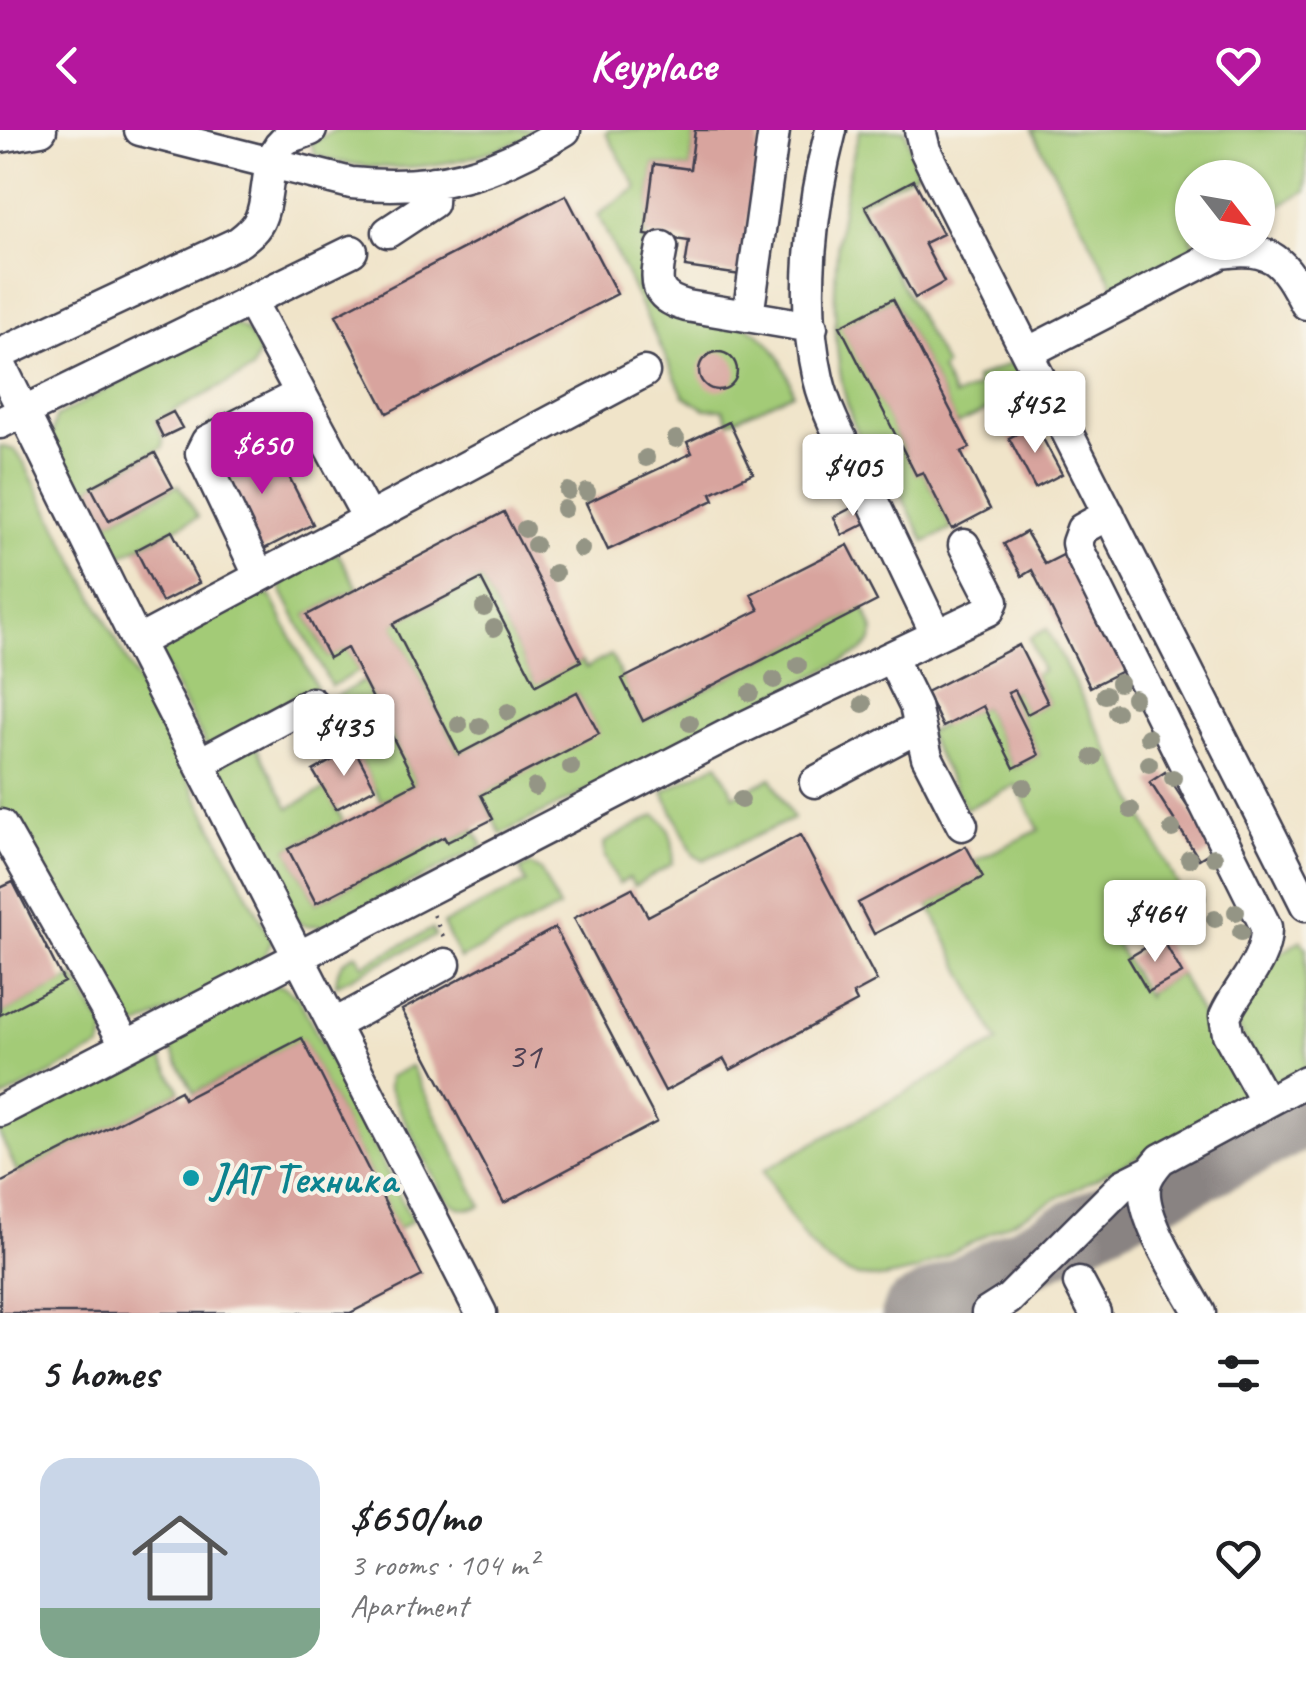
<!DOCTYPE html>
<meta charset="utf-8">
<style>
:root{--surface:#fff;--page:#f6f6f6;--text:#202124;--muted:#757577;--line:#e0e0e0;--accent:#b5179e}
body{margin:0;font-family:Caveat,sans-serif;background:var(--page);color:var(--text);height:100vh;display:flex;flex-direction:column;font-size:38px;white-space:nowrap}
*{box-sizing:border-box;margin:0}
p{font-size:32px;color:var(--muted)}
.icon{flex:none;width:55px;height:55px;fill:none;stroke:currentColor;stroke-width:2;stroke-linecap:round;stroke-linejoin:round}
.map{position:relative;height:1183px;overflow:hidden}
.details{display:flex;flex-direction:column;background:var(--surface);flex:1}
.details>*{flex:none}
.needle{width:65px;rotate:121deg}
.tools{position:absolute;left:1175px;top:30px;display:grid;gap:20px}
.tools a{display:grid;place-items:center;width:100px;height:100px;border-radius:50%;background:var(--surface);box-shadow:0 2px 8px #0004;font-size:50px}
.price{position:absolute;translate:-50% -85px;padding:0 22px;border-radius:10px;background:#fff;color:#222;font-size:32px;line-height:65px;filter:drop-shadow(0 2px 5px #0008)}
.price::after{content:'';position:absolute;left:50%;top:60px;width:30px;height:22px;margin-left:-15px;background:inherit;clip-path:polygon(0 0,100% 0,50% 100%)}
.price.active{background:var(--accent);color:#fff}
ul{padding:0;list-style:none}
li{display:flex;align-items:center;gap:30px;height:250px;padding:0 40px}
li+li{border-top:2px solid var(--line)}
li span{display:grid;place-items:center;flex:none;width:280px;height:200px;border-radius:30px;color:#555}
li>.icon{margin-inline-start:auto}
span .icon{width:120px;height:120px;fill:#fffc;stroke-width:1}
li b{font-size:42px}
h2{display:flex;justify-content:space-between;align-items:center;height:120px;padding:0 40px;font-size:42px}
header{display:flex;justify-content:space-between;align-items:center;height:130px;padding:0 40px;background:var(--accent);color:#fff;font-size:45px;font-weight:600}
.map>svg:first-child{display:block}
.green{fill:#a3cb77;stroke:#627659;stroke-width:2.5}
.lines{fill:none;stroke-linecap:round;stroke-linejoin:round}
.taxiway{stroke:#898382;stroke-width:65}
.building{fill:#d8a49e}
.minor-casing{stroke:#413f50;stroke-width:35}
.path{stroke:#413f50;stroke-width:4;stroke-dasharray:2.5 8;stroke-linecap:butt}
.minor{stroke:#fff;stroke-width:30}
.tree{fill:#949585}
.culture-dot{fill:#0f9aa8;stroke:#f7f3e8;stroke-width:4}
.labels{text-anchor:middle;stroke-width:8;stroke-linejoin:round;paint-order:stroke}
.number-label{font-size:38px;fill:#504254}
.culture-label{font-size:42px;font-weight:bold;fill:#0d838f;stroke:#f7f3e8;text-anchor:start}
</style>
<header><svg class="icon" aria-label="back" viewBox="0 0 24 24"><path d="M15 5l-7 7 7 7"/></svg>Keyplace<svg class="icon" aria-label="heart" viewBox="0 0 24 24"><path d="M12 20l-8-8c-3-5 5-10 8-4 3-6 11-1 8 4z"/></svg></header>
<div class="map">
<svg width="1306" height="1183" viewBox="0 0 1306 1183">
<rect width="100%" height="100%" fill="#f7f3e8"/>
<filter id="ink" filterUnits="userSpaceOnUse"><feTurbulence type="fractalNoise" baseFrequency=".01" numOctaves="2"/><feDisplacementMap in="SourceGraphic" scale="20" xChannelSelector="R" yChannelSelector="G"/><feConvolveMatrix kernelMatrix="1 2 1 2 8 2 1 2 1" color-interpolation-filters="sRGB"/></filter>
<filter id="wash" filterUnits="userSpaceOnUse"><feTurbulence type="fractalNoise" baseFrequency=".0048" numOctaves="4" result="noise"/><feDisplacementMap in="SourceGraphic" scale="40" xChannelSelector="R" yChannelSelector="G"/><feGaussianBlur stdDeviation="2.25" result="paint"/><feColorMatrix in="noise" values="0 0 0 0 0 0 0 0 0 0 0 0 0 0 0 0 0 1.4 0 .05"/><feComposite in="paint" operator="in"/></filter>
<g filter="url(#wash)">
<rect width="100%" height="100%" fill="#f0e4c9"/>
<!-- green -->
<path class="green" d="M 335,0 L 543,0 C 471,35 393,50 315,25 L 311,13 Z
M 610,0 L 695,0 L 690,39 L 654,34 L 640,153 C 654,207 717,177 750,198 C 774,213 787,237 793,263 L 729,292 L 723,279 L 705,279 L 684,266 L 598,85 L 637,58 L 606,3 Z
M 860,0 L 905,0 L 917,42 L 858,73 L 945,236 L 941,240 L 954,267 L 978,257 L 975,249 L 1018,230 L 1025,244 L 1024,263 L 957,294 L 893,169 L 841,196 L 916,344 L 923,342 L 952,399 L 925,412 L 877,318 L 866,322 C 819,234 832,94 860,0 Z
M 1032,0 L 1306,0 L 1306,61 L 1258,87 L 1258,48 L 1192,48 L 1192,112 L 1208,113 L 1116,160 Z
M 227,194 C 246,194 252,207 259,222 L 252,240 L 155,291 L 163,307 L 163,317 L 91,357 L 109,391 L 179,355 L 198,387 L 112,430 L 51,309 L 56,287 Z
M 0,316 L 15,320 L 23,331 L 272,811 L 261,833 L 138,897 L 129,895 L 121,887 L 17,688 L 8,684 L 0,688 Z
M 337,422 L 358,458 L 307,485 L 328,527 L 347,518 L 359,541 L 331,556 L 281,459 L 285,448 Z
M 481,449 L 536,554 L 581,531 L 586,538 L 611,525 L 643,591 L 864,478 L 874,502 L 870,513 L 861,522 L 501,704 L 481,665 L 598,603 L 577,563 L 459,624 L 393,494 Z
M 262,463 L 271,466 L 316,557 L 313,562 L 207,617 L 160,527 L 161,519 L 171,507 Z
M 1047,499 L 1183,765 L 1116,814 L 1147,867 L 1148,862 L 1180,844 L 1246,971 L 916,1141 C 904,1143 890,1148 877,1148 C 818,1150 789,1084 763,1041 L 998,912 L 929,775 L 982,747 L 974,731 L 1039,700 L 1016,655 L 966,679 L 926,603 L 983,576 L 1014,638 L 1039,625 L 1008,563 L 1015,560 L 1027,583 L 1048,573 L 1034,545 L 1042,541 L 1030,508 Z
M 364,551 L 416,653 L 381,671 L 330,570 Z
M 255,614 L 289,678 L 325,659 L 343,691 L 288,719 L 316,773 L 444,707 L 448,712 L 474,699 L 483,716 L 329,795 L 306,796 L 296,791 L 215,637 Z
M 718,633 L 734,666 L 771,648 L 793,689 L 703,730 L 694,725 L 663,662 Z
M 655,685 C 671,694 676,717 672,734 L 634,756 L 629,748 L 619,754 L 605,727 L 604,713 Z
M 530,735 L 541,741 L 559,778 L 460,829 L 443,794 L 526,753 L 520,739 Z
M 432,799 L 435,806 L 336,855 C 337,838 341,830 357,824 L 363,835 Z
M 1301,810 L 1306,818 L 1306,941 L 1273,953 L 1266,949 L 1233,888 L 1267,833 Z
M 74,847 L 106,900 L 101,917 L 0,970 L 0,885 Z
M 273,855 L 283,856 L 298,867 L 412,1091 L 398,1099 L 302,909 L 194,963 L 166,910 Z
M 155,917 L 180,961 L 18,1044 L 0,1005 L 0,997 Z
M 411,936 L 481,1075 L 481,1076 C 464,1082 455,1078 443,1065 L 388,957 L 389,947 Z"/>
<g class="lines">
<!-- taxiway -->
<path class="taxiway" d="M 914,1183 L 1306,985"/>
</g>
<g id="blocks">
<!-- building -->
<path class="building" d="M 695,0 L 761,0 L 741,145 L 685,137 L 689,111 L 645,105 L 654,34 L 690,39 Z
M 914,50 L 943,104 L 924,113 L 944,152 L 915,168 L 865,76 Z
M 566,65 L 617,164 L 387,283 L 336,185 Z
M 893,169 L 970,318 L 961,322 L 990,379 L 952,399 L 923,342 L 916,345 L 840,196 Z
M699 241a19 19 0 1 1 38 0a19 19 0 1 1-38 0Z
M 173,282 L 182,298 L 163,307 L 155,291 Z
M 729,292 L 753,343 L 711,363 L 714,370 L 608,420 L 586,373 L 692,323 L 687,312 Z
M 1035,294 L 1062,344 L 1035,358 L 1009,308 Z
M 271,311 L 313,394 L 254,424 L 212,340 Z
M 155,323 L 173,357 L 109,391 L 91,357 Z
M 863,372 L 872,390 L 842,405 L 834,387 Z
M 504,382 L 581,531 L 536,555 L 481,449 L 393,494 L 459,624 L 577,562 L 599,604 L 481,665 L 493,689 L 447,712 L 444,707 L 316,773 L 288,719 L 416,653 L 347,518 L 329,528 L 307,485 Z
M 172,401 L 199,453 L 162,472 L 136,420 Z
M 1026,402 L 1045,434 L 1071,421 L 1130,537 L 1090,557 L 1032,440 L 1022,446 L 1004,414 Z
M 848,415 L 877,471 L 643,591 L 622,549 L 759,480 L 751,464 Z
M 1019,515 L 1048,573 L 1027,584 L 1015,560 L 1008,563 L 1039,625 L 1014,638 L 983,576 L 943,597 L 926,562 Z
M 354,618 L 375,658 L 336,679 L 313,641 Z
M 1165,642 L 1215,719 L 1199,729 L 1150,652 Z
M 800,705 L 877,851 L 853,864 L 857,872 L 730,940 L 724,929 L 665,961 L 574,788 L 632,758 L 648,786 Z
M 966,716 L 983,747 L 874,804 L 858,773 Z
M 13,752 L 64,852 L 0,885 L 0,758 Z
M 555,798 L 657,992 L 504,1073 L 402,880 Z
M 1162,808 L 1182,843 L 1148,862 L 1128,828 Z
M 302,908 L 422,1146 L 350,1183 L 0,1183 L 0,1053 L 180,961 L 184,969 Z"/>
</g>
</g>
<g filter="url(#ink)">
<use href="#blocks" fill-opacity="0" stroke="#413f50" stroke-width="2.5"/>
<g class="lines">
<!-- minor casing -->
<g class="minor-casing">
<path id="minor" d="M 140,0 L 351,53 C 437,61 492,46 565,0
M 831,0 C 811,76 800,171 818,249 C 826,284 848,321 864,353 C 888,403 912,454 936,504
M 920,0 L 925,20 L 939,49 L 1306,775
M 0,7 L 41,0
M 388,102 L 432,73 L 433,52
M 662,117 C 656,149 650,166 687,176 L 812,197
M 250,170 L 368,388
M 748,186 L 774,0
M 1027,223 L 1221,123 C 1272,115 1284,131 1306,174
M 0,224 L 239,112 C 248,105 256,99 260,89 C 271,66 263,23 288,8 C 295,5 304,3 311,0
M 0,234 L 137,512
M 0,293 L 352,121
M 1109,384 L 1082,399 L 1077,413 L 1079,421 L 1266,797 C 1267,832 1238,856 1225,886 L 1228,904 L 1266,972
M 259,445 L 201,323 L 207,311 L 300,264
M 891,527 L 915,576 L 927,627 L 962,695
M 200,633 L 312,573
M 815,652 L 919,597
M 1,695 L 126,915
M 335,894 L 445,834
M 0,981 L 725,606 L 989,480 L 993,471 L 964,415
M 1079,1153 L 1095,1183
M 481,1183 L 137,512 L 644,242
M 987,1183 L 1009,1169 L 1123,1055 L 1151,1041
M 1200,1183 C 1184,1153 1141,1090 1145,1057 C 1146,1046 1154,1037 1161,1029 L 1306,951"/>
</g>
<!-- path -->
<path class="path" d="M 433,785 L 444,808"/>
<!-- minor -->
<use href="#minor" class="minor"/>
</g>
<!-- trees -->
<g class="tree">
<circle cx="676" cy="309" r="9"/>
<circle cx="646" cy="328" r="9"/>
<circle cx="568" cy="361" r="9"/>
<circle cx="587" cy="362" r="9"/>
<circle cx="564" cy="379" r="9"/>
<circle cx="525" cy="399" r="9"/>
<circle cx="535" cy="415" r="9"/>
<circle cx="581" cy="419" r="9"/>
<circle cx="555" cy="443" r="9"/>
<circle cx="484" cy="478" r="9"/>
<circle cx="494" cy="498" r="9"/>
<circle cx="798" cy="535" r="9"/>
<circle cx="774" cy="550" r="9"/>
<circle cx="1119" cy="553" r="9"/>
<circle cx="750" cy="563" r="9"/>
<circle cx="1105" cy="565" r="9"/>
<circle cx="1134" cy="568" r="9"/>
<circle cx="863" cy="574" r="9"/>
<circle cx="508" cy="582" r="9"/>
<circle cx="1116" cy="582" r="9"/>
<circle cx="690" cy="593" r="9"/>
<circle cx="459" cy="595" r="9"/>
<circle cx="480" cy="596" r="9"/>
<circle cx="1148" cy="607" r="9"/>
<circle cx="1093" cy="627" r="9"/>
<circle cx="1149" cy="634" r="9"/>
<circle cx="571" cy="637" r="9"/>
<circle cx="1173" cy="648" r="9"/>
<circle cx="535" cy="657" r="9"/>
<circle cx="1024" cy="657" r="9"/>
<circle cx="741" cy="670" r="9"/>
<circle cx="1131" cy="680" r="9"/>
<circle cx="1172" cy="699" r="9"/>
<circle cx="1214" cy="727" r="9"/>
<circle cx="1189" cy="729" r="9"/>
<circle cx="1198" cy="768" r="9"/>
<circle cx="1236" cy="782" r="9"/>
<circle cx="1215" cy="789" r="9"/>
<circle cx="1241" cy="802" r="9"/>
</g>
</g>
<!-- markers -->
<circle class="culture-dot" cx="191" cy="1048" r="10"/>
<g class="labels">
<!-- number labels -->
<g class="number-label">
<text x="524" y="938">31</text>
</g>
<!-- culture labels -->
<g class="culture-label">
<text x="211" y="1063">ЈАТ Техника</text>
</g>
</g>
</svg>
<div class="tools">
<a><svg class="needle" viewBox="-14 -14 28 28"><path d="M0-13l5 13h-10z" fill="#e53935"/><path d="M0 13l5-13h-10z" fill="#757577"/></svg></a>
</div>
<b class="price" style="left:1035px;top:326px">$452</b>
<b class="price active" style="left:262px;top:367px">$650</b>
<b class="price" style="left:853px;top:389px">$405</b>
<b class="price" style="left:344px;top:649px">$435</b>
<b class="price" style="left:1155px;top:835px">$464</b>
</div>
<section class="details">
<h2>5 homes<svg class="icon" aria-label="filters" viewBox="0 0 24 24"><path d="M4 7h16M4 17h16"/><circle cx="9" cy="7" r="2"/><circle cx="15" cy="17" r="2"/></svg></h2>
<ul>
<li><span style="background:linear-gradient(#c9d6e8 75%,#7fa58c 0)"><svg class="icon" aria-label="home" viewBox="0 0 24 24"><path d="M3 11l9-7 9 7M6 9v11h12V9"/></svg></span><div><b>$650/mo</b><p>3 rooms · 104 m²</p><p>Apartment</p></div><svg class="icon" aria-label="heart" viewBox="0 0 24 24"><path d="M12 20l-8-8c-3-5 5-10 8-4 3-6 11-1 8 4z"/></svg></li>
</ul>
</section>
